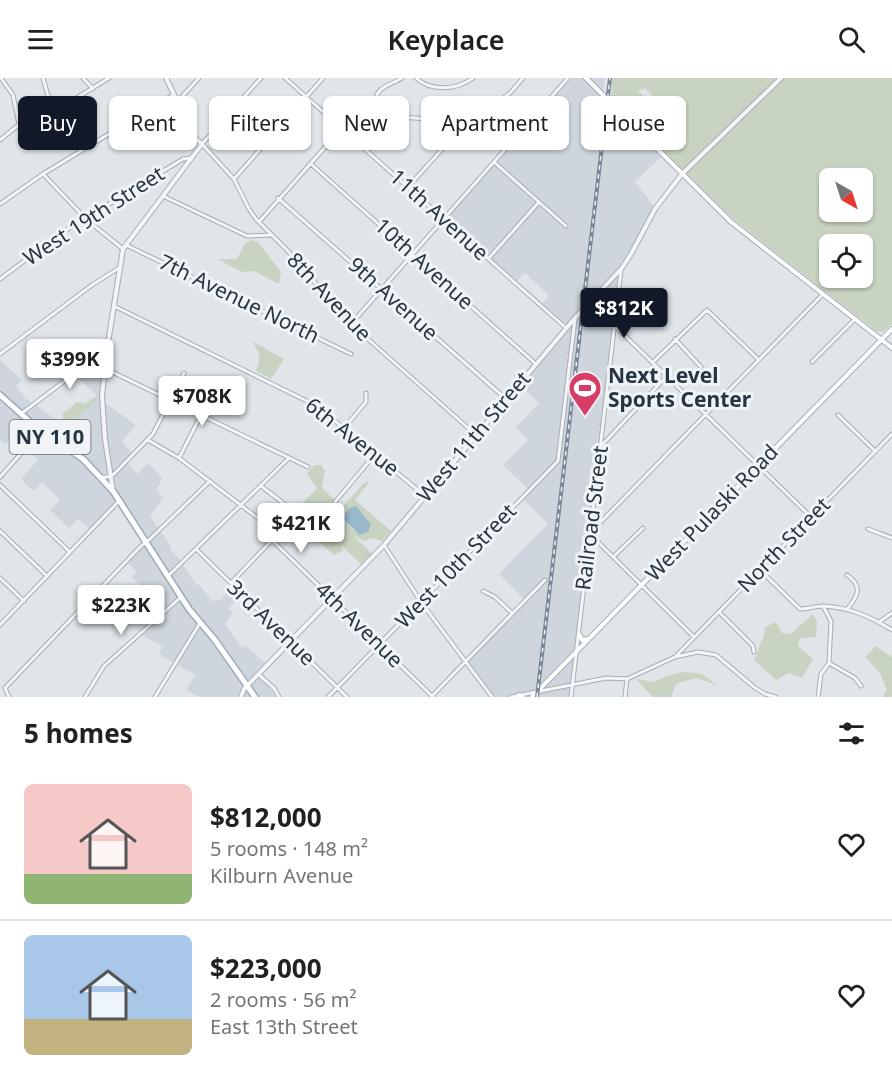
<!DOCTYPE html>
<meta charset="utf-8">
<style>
:root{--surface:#fff;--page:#f6f6f6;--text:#202124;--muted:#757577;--line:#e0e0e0;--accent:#111827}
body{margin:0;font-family:"Noto Sans",sans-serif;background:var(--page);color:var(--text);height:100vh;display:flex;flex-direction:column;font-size:22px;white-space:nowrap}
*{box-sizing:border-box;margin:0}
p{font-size:20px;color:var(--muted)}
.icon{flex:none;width:33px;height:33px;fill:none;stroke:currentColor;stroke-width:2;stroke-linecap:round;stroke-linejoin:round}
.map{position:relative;height:619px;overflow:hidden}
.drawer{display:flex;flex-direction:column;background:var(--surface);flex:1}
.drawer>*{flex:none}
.banner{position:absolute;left:18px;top:18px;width:856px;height:54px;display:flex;gap:12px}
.needle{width:39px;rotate:141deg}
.fabs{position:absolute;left:819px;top:90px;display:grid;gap:12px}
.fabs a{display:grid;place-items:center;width:54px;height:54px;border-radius:9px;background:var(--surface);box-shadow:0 2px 4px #0004;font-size:30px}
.price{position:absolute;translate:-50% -51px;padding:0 14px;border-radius:6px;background:#fff;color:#222;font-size:20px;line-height:39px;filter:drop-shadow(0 2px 3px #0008)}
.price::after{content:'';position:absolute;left:50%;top:36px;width:18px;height:14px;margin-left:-9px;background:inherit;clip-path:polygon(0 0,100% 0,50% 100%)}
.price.current{background:var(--accent);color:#fff}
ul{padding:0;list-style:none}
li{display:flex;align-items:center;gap:18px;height:150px;padding:0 24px}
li+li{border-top:2px solid var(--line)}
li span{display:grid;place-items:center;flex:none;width:168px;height:120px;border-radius:9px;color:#555}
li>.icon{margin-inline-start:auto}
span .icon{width:72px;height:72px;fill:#fffc;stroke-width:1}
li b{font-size:26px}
h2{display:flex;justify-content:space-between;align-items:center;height:72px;padding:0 24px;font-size:26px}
.pill{padding:0 21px;border-radius:9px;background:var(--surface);box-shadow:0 2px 4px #0004;font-size:21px;line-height:54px}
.pill.current{background:var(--accent);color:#fff}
header{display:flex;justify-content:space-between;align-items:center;height:78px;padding:0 24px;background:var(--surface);font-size:27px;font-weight:600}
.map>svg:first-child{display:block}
.built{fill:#ced5dc}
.green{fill:#c8d4c1;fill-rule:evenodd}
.water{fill:#99b8cc}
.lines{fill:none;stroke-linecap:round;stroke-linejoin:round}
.minor-casing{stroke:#a5adb5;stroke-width:5}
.tertiary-casing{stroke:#a5adb5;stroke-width:6}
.secondary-casing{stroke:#a5adb5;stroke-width:6}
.primary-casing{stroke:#9fabb7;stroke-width:8}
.minor{stroke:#f3f5f8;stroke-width:3}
.tertiary{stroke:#f3f5f8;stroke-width:4}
.secondary{stroke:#fff;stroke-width:4}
.primary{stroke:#fff;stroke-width:5}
.rail-casing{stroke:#788695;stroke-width:4}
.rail{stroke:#f0f4f7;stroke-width:1.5;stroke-dasharray:4.5;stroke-linecap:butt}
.labels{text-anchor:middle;stroke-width:6;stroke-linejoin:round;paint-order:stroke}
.shield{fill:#f0f4f7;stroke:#636e79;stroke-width:1.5}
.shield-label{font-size:20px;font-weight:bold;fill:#273543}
.street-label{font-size:21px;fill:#273543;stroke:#f0f4f7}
.poi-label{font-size:21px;font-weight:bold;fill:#273543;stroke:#f0f4f7;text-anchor:start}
</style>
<header><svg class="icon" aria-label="menu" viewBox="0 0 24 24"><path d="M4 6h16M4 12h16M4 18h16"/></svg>Keyplace<svg class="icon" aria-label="search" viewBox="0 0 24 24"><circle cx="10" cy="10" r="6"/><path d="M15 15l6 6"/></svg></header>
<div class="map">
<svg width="892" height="619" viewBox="0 0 892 619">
<rect width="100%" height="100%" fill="#e0e5ea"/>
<!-- built -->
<path class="built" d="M 572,0 L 605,0 L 602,22 L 661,79 L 635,104 L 654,128 L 621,188 L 570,619 L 493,619 L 468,583 L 526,523 L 499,496 L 548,446 L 523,421 L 531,414 L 503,387 L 528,362 L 516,349 L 539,325 L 521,308 L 570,250 L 542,225 L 549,218 L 525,195 L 517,203 L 446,140 Z
M 106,273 L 101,322 L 136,347 L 122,364 L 133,376 L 126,383 L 137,396 L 148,385 L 162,400 L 157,412 L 163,420 L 150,438 L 164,458 L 171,469 L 170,471 L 179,481 L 197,508 L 199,506 L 212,523 L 220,522 L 232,510 L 240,519 L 228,530 L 233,535 L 225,546 L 242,570 L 245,567 L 269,588 L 260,598 L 276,619 L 199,619 L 186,612 L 195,597 L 159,576 L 163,569 L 140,556 L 150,548 L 129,525 L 143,510 L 132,499 L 137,495 L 127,484 L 147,465 L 121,423 L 92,453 L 78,441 L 69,450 L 50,432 L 60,422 L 42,404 L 33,413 L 21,401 L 38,382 L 26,372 L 28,369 L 15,356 L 5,367 L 0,362 L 0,282 L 22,302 L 16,308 L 25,320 L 60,344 L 54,350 L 97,322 L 95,319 L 97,317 L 74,297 Z"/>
<!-- green -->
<path class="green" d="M 612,0 L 779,0 L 684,91 L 680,90 L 639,49 L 643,44 L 642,46 L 653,57 L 656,57 L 675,38 L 660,24 L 643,39 L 641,37 L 643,38 L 655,25 L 656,21 L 645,10 L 642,12 L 640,11 L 638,13 L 649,23 L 646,21 L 634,34 L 641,42 L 636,46 L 611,21 Z
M 784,0 L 892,0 L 892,246 L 883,254 L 876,253 L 733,141 L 686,95 ZM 830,100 L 862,100 L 862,134 L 830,134 ZM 830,166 L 862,166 L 862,200 L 830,200 Z
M 253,162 L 258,164 L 281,194 L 279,206 L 254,193 L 242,194 L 217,181 L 237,181 L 245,165 Z
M 252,263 L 284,281 L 271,301 L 256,293 C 261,280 260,274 252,263 Z
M 95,319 L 97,322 L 58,355 L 54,350 L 63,341 L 62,336 L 77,324 L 84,326 Z
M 314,387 L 321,387 L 325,393 L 322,410 L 342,429 L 365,404 L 370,403 L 355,422 L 391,453 L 382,463 L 373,460 L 364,463 L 353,457 L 372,476 L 362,487 L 341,467 L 344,472 L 334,477 L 301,448 L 303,444 L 293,435 L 317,410 L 307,396 ZM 354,428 L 368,442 L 371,449 L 369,453 C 356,459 351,449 342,441 L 345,434 Z
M 812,536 L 817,543 L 816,559 L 800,560 L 798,568 L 813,581 L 802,600 L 789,595 L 776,602 L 754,582 L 764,557 L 765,549 L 776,544 L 782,555 L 791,556 C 798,548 805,544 812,536 Z
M 876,568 L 892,579 L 892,619 L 883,619 L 887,612 L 880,595 L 865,579 Z
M 685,594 L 702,596 L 717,607 L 696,600 L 676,606 L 671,619 L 653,619 L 636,601 L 654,604 L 669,597 Z"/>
<!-- water -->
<path class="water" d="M 356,428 L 371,446 L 369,453 L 360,457 L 345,443 L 342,438 L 351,429 Z"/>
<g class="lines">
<!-- minor casing -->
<g class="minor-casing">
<path id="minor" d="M 1,0 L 13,17 L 19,46
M 43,0 L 52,32
M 83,0 L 93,11
M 261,0 L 202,66 L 234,101 L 249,131 L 256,141 L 287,172 L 351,246 L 476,357
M 285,0 L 566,250
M 402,0 C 389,8 370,10 378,30 L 387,38 L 482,45 L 495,52 L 510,65
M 416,0 C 431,14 457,12 473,0
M 178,23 L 199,0
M 482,45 L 487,33 L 510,15 L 523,0
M 0,62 L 26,41 L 65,27 L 109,0
M 494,84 L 566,148
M 311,86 L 536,286
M 43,96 L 86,141 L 123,171
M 234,101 L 323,0
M 408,109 L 455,57 L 459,43
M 163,118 L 247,158 L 271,157
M 278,120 L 506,321
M 0,126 L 43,96 L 173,17
M 259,144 L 342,50
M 126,167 L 351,276
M 489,180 L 539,124
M 0,201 L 60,156 L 183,81 L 191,80
M 114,228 L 317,328 L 425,418
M 351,246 L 568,0
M 615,248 L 811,439
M 675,261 L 701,289
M 0,276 L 92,207 L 119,190
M 812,284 L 855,241
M 652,285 L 707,232 L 758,281
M 104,290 L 308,389
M 22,335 L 107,271
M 838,337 L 875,373
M 345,349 L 366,324 L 366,315
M 148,362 L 179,380 L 259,441 L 272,462 L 433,619
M 602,367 L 666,299
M 179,380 L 201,337
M 0,399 L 41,353
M 101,399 L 107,399 L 114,396 L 153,356 L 184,295
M 0,407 L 70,474
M 261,408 L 291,431 L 268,454
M 335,424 L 376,375
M 868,451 L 892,460
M 0,453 L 47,498
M 592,453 L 823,216
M 591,457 L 694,559
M 384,467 L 421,524 L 492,619
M 196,471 L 347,619
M 613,479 L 643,450
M 760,492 L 800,531 C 808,531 816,528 824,528 C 851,530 869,538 892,552
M 847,497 C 862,507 859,517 848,530
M 168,498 L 289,380
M 0,500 L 24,523
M 231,505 L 272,462
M 483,513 L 495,519 L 512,535
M 719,534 L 753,568 L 754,574
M 879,544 L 892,535
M 0,547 L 119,423
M 675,579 L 892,356
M 829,585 L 855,600 L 861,608
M 259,597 L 274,610 L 279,619
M 5,610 L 141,468 L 150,461 L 210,403
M 5,610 L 9,619
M 432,618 L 545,502
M 85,619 L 104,588 L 181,519
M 155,619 L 200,545
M 328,619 L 558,383 L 575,241
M 511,619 L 606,600 L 627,601 L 675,579 L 698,574 L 716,577 L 754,609 L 765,616 L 776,619
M 571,619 L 621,192
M 625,619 L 627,601
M 818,619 L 821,596 L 829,585 L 831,543 L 823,528"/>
</g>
<!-- tertiary casing -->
<g class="tertiary-casing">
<path id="tertiary" d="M 113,413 L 105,361 L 102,318 L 107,271 L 123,171 L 202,66 L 195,60 L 166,0
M 241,619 L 244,611 L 384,467 L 575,240 L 622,190 L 631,176 L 655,131 L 682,96 L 781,0"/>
</g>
<!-- secondary casing -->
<g class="secondary-casing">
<path id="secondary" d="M 586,0 L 731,144 L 892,270
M 579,556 L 582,562 L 588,561
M 519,617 L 523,619
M 532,619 L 892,251"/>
</g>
<!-- primary casing -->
<g class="primary-casing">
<path id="primary" d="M 0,317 L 37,350 L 83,381 L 113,413 L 189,531 L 215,562 L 255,619"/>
</g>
<!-- minor -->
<use href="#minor" class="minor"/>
<!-- tertiary -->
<use href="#tertiary" class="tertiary"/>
<!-- secondary -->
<use href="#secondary" class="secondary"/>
<!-- primary -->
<use href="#primary" class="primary"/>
<!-- rail casing -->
<g class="rail-casing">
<path id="rail" d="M 537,619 L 610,0"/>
</g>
<!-- rail -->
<use href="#rail" class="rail"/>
</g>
<!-- icons -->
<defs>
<g id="stadium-pin" transform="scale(1.725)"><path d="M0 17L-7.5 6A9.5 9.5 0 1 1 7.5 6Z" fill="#d73d66" stroke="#f0f4f7"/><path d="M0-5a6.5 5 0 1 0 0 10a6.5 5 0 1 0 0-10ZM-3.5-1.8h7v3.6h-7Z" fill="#fff"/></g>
</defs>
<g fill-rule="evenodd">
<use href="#stadium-pin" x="585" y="310"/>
</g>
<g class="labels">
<!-- shield labels -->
<rect class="shield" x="9.5" y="342" width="81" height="34" rx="4.5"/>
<g class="shield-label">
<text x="50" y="366">NY 110</text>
</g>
<!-- street labels -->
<g class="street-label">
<text transform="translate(439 137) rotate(42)" y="7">11th Avenue</text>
<text transform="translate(94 138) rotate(-33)" y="7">West 19th Street</text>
<text transform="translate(424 186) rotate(42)" y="7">10th Avenue</text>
<text transform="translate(329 219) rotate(47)" y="7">8th Avenue</text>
<text transform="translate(239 221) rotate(26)" y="7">7th Avenue North</text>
<text transform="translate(393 221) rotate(42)" y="7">9th Avenue</text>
<text transform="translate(352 359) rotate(38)" y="7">6th Avenue</text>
<text transform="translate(474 359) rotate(-50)" y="7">West 11th Street</text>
<text transform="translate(712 435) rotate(-46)" y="7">West Pulaski Road</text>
<text transform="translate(592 440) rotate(-83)" y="7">Railroad Street</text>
<text transform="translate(784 467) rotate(-46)" y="7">North Street</text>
<text transform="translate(456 488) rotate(-46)" y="7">West 10th Street</text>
<text transform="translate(271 545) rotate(44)" y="7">3rd Avenue</text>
<text transform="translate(359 547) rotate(44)" y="7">4th Avenue</text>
</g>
<!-- poi labels -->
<g class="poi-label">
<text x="608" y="305">Next Level<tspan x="608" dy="24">Sports Center</tspan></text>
</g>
</g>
</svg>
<div class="fabs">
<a><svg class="needle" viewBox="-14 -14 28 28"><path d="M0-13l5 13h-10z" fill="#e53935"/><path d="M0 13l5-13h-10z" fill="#757577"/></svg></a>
<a><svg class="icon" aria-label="locate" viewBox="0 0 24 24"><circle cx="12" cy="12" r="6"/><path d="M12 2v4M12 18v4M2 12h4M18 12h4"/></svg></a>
</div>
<b class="price current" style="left:624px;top:261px">$812K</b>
<b class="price" style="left:70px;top:312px">$399K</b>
<b class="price" style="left:202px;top:349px">$708K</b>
<b class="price" style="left:301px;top:476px">$421K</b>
<b class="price" style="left:121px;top:558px">$223K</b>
<div class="banner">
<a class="pill current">Buy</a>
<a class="pill">Rent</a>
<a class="pill">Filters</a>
<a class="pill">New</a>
<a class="pill">Apartment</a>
<a class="pill">House</a>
</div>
</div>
<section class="drawer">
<h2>5 homes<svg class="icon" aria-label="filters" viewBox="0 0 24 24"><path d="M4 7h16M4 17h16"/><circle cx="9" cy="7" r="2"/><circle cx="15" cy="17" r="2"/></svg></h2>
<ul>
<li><span style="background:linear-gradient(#f6c9c9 75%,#8fb573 0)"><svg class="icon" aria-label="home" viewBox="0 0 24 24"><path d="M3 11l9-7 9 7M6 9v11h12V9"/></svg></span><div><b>$812,000</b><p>5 rooms · 148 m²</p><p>Kilburn Avenue</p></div><svg class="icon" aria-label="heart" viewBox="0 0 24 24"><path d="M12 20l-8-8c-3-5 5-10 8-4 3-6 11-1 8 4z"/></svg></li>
<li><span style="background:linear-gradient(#a9c7e8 70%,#c2b280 0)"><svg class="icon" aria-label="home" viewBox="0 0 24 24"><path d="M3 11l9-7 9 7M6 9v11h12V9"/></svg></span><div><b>$223,000</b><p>2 rooms · 56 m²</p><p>East 13th Street</p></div><svg class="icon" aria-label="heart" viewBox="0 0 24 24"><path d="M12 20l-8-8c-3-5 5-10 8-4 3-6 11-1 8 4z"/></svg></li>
</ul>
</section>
